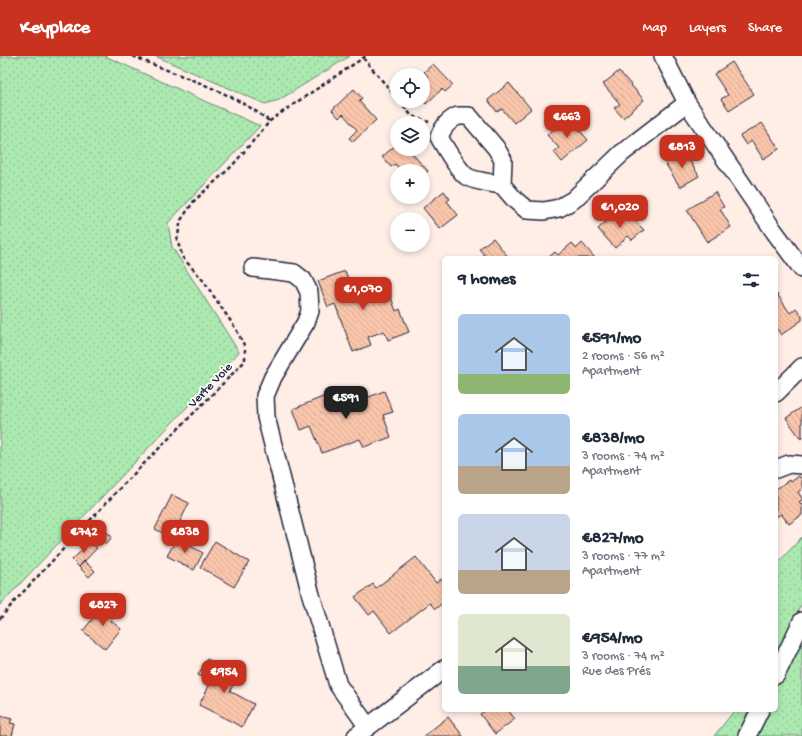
<!DOCTYPE html>
<meta charset="utf-8">
<style>
:root{--surface:#fff;--page:#f2f2f3;--text:#1f2937;--muted:#747a83;--accent:#c8321e}
body{margin:0;font-family:"Gochi Hand",sans-serif;background:var(--page);color:var(--text);height:100vh;display:flex;flex-direction:column;font-size:15px;white-space:nowrap}
*{box-sizing:border-box;margin:0}
p{font-size:13px;color:var(--muted)}
.icon{flex:none;width:22px;height:22px;fill:none;stroke:currentColor;stroke-width:2;stroke-linecap:round;stroke-linejoin:round}
.map{position:relative;flex:1;overflow:hidden}
.details{position:absolute;left:442px;top:200px;width:336px;height:456px;display:flex;flex-direction:column;background:var(--surface);border-radius:6px;box-shadow:0 2px 6px #0003}
.details>*{flex:none}
.controls{position:absolute;left:390px;top:12px;display:grid;gap:8px}
.controls a{display:grid;place-items:center;width:40px;height:40px;border-radius:50%;background:var(--surface);box-shadow:0 2px 6px #0003;font-size:20px}
.price{position:absolute;translate:-50% -34px;padding:0 9px;border-radius:8px;background:var(--accent);color:#fff;font-size:13px;line-height:26px;filter:drop-shadow(0 1px 2px #0008)}
.price::after{content:'';position:absolute;left:50%;top:24px;width:12px;height:9px;margin-left:-6px;background:inherit;clip-path:polygon(0 0,100% 0,50% 100%)}
.price.current{background:#222;color:#fff}
ul{padding:0;list-style:none}
li{display:flex;align-items:center;gap:12px;height:100px;padding:0 16px}
li span{display:grid;place-items:center;flex:none;width:112px;height:80px;border-radius:6px;color:#555}
li>.icon{margin-inline-start:auto}
span .icon{width:48px;height:48px;fill:#fffc;stroke-width:1}
li b{font-size:17px}
h2{display:flex;justify-content:space-between;align-items:center;height:48px;padding:0 16px;font-size:17px}
header{display:flex;align-items:center;gap:24px;box-sizing:border-box;height:56px;padding:0 20px;background:var(--accent);color:#fff}
header strong{font-size:19px}
nav{display:flex;gap:22px;margin-inline-start:auto;font-size:14px}
.map>svg:first-child{display:block}
.grass{fill:url(#grass-dots);stroke:#668676}
.building{fill:url(#building-back-hatch);stroke:#22223b}
.lines{fill:none;stroke-linecap:round;stroke-linejoin:round}
.minor-casing{stroke:#22223b;stroke-width:20}
.path{stroke:#22223b;stroke-width:2.5;stroke-dasharray:4 3;stroke-linecap:butt}
.minor{stroke:#fff;stroke-width:17}
.labels{text-anchor:middle;stroke-width:3.5;stroke-linejoin:round;paint-order:stroke}
.street-label{font-size:13px;fill:#22223b;stroke:#fff}
</style>
<header>
<strong>Keyplace</strong>
<nav><a>Map</a><a>Layers</a><a>Share</a></nav>
</header>
<div class="map">
<svg width="802" height="680" viewBox="0 0 802 680">
<defs>
<pattern id="grass-dots" width="8" height="8" patternUnits="userSpaceOnUse"><rect width="8" height="8" fill="#abe9b0"/><path d="M2 2h.1M6 6h.1" fill="none" stroke="#93c898" stroke-width="1.8" stroke-linecap="round"/></pattern>
<pattern id="building-back-hatch" width="6" height="6" patternUnits="userSpaceOnUse"><rect width="6" height="6" fill="#fac6ab"/><path d="M-1 5l2 2M0 0l6 6M5-1l2 2" fill="none" stroke="#d6aa94"/></pattern>
</defs>
<rect width="100%" height="100%" fill="#feeee6"/>
<filter id="ink" filterUnits="userSpaceOnUse"><feTurbulence type="fractalNoise" baseFrequency=".025" numOctaves="2"/><feDisplacementMap in="SourceGraphic" scale="8" xChannelSelector="R" yChannelSelector="G"/><feConvolveMatrix kernelMatrix="1 2 1 2 8 2 1 2 1" color-interpolation-filters="sRGB"/></filter>
<g filter="url(#ink)">
<!-- grass -->
<path class="grass" d="M 0,0 L 105,0 L 260,70 L 168,167 L 172,191 L 239,296 L 0,549 Z
M 155,0 L 350,0 L 279,44 L 265,48 Z
M 802,481 L 802,547 L 776,598 L 776,509 Z
M 802,571 L 802,680 L 753,680 L 763,654 L 776,654 L 776,627 Z
M 735,654 L 750,654 L 739,680 L 714,680 Z"/>
<!-- building -->
<path class="building" d="M 732,6 L 754,38 L 729,54 L 721,43 L 728,39 L 714,18 Z
M 433,8 L 453,29 L 445,36 L 442,33 L 426,48 L 423,45 L 423,25 L 428,20 L 424,16 Z
M 619,15 L 644,44 L 623,62 L 614,52 L 620,48 L 603,28 Z
M 509,27 L 531,53 L 514,67 L 502,53 L 497,56 L 488,44 Z
M 354,33 L 362,42 L 359,45 L 376,64 L 353,86 L 349,82 L 357,74 L 343,58 L 339,62 L 332,54 Z
M 568,61 L 588,84 L 562,106 L 554,96 L 559,92 L 547,79 Z
M 762,67 L 779,93 L 763,103 L 752,85 L 746,89 L 740,80 Z
M 397,88 L 397,93 L 408,93 L 428,115 L 423,119 L 423,115 L 401,115 L 395,108 L 391,111 L 382,101 Z
M 684,95 L 699,120 L 680,131 L 665,107 Z
M 444,135 L 450,143 L 447,145 L 458,159 L 440,173 L 423,152 Z
M 715,136 L 724,151 L 720,153 L 731,171 L 707,186 L 687,154 Z
M 626,155 L 644,174 L 632,184 L 628,180 L 615,192 L 598,173 L 614,158 L 617,162 Z
M 493,182 L 509,202 L 487,202 L 479,193 Z
M 572,187 L 577,192 L 582,187 L 595,202 L 548,202 L 555,196 L 558,199 Z
M 345,215 L 355,240 L 386,228 L 396,255 L 400,253 L 409,276 L 388,284 L 384,275 L 368,281 L 371,289 L 353,296 L 335,248 L 328,251 L 318,225 Z
M 777,238 L 790,257 L 796,252 L 802,260 L 802,264 L 781,279 L 776,271 Z
M 345,332 L 351,348 L 384,335 L 393,356 L 383,359 L 391,381 L 364,391 L 360,383 L 322,397 L 311,370 L 301,374 L 293,353 Z
M 802,351 L 802,382 L 801,383 L 786,362 Z
M 799,420 L 802,424 L 802,433 L 798,436 L 802,442 L 802,444 L 799,446 L 802,449 L 802,459 L 789,468 L 781,458 L 776,461 L 776,433 L 790,424 L 791,426 Z
M 172,439 L 189,447 L 172,482 L 155,473 Z
M 107,476 L 112,481 L 106,488 L 101,483 Z
M 177,482 L 203,497 L 194,514 L 167,500 Z
M 215,485 L 249,506 L 234,531 L 200,511 Z
M 90,486 L 97,492 L 79,511 L 72,504 Z
M 416,501 L 436,527 L 441,523 L 444,528 L 444,546 L 435,553 L 430,547 L 391,577 L 374,555 L 369,559 L 355,541 L 373,528 L 376,532 Z
M 84,505 L 95,515 L 89,521 L 79,511 Z
M 104,548 L 117,558 L 111,565 L 121,573 L 105,593 L 83,575 Z
M 207,603 L 238,619 L 230,635 L 254,648 L 242,671 L 199,649 L 211,626 L 198,619 Z
M 486,654 L 508,654 L 515,663 L 495,678 L 480,658 Z
M 0,660 L 12,663 L 10,667 L 15,668 L 12,680 L 0,680 Z
M 448,661 L 463,680 L 424,680 Z"/>
<g class="lines">
<!-- minor casing -->
<g class="minor-casing">
<path id="minor" d="M 663,0 L 687,47 L 774,175 L 802,213
M 458,60 L 469,60 L 496,92 L 503,104 L 502,129 C 495,128 471,124 466,120 C 456,111 446,93 439,81 C 443,71 448,64 458,60 Z
M 502,129 L 515,144 L 527,154 L 544,155 L 559,152 L 573,144 L 622,97 L 687,47
M 253,212 L 294,217 L 303,224 L 309,236 L 310,255 L 306,266 L 273,321 L 265,340 L 266,361 L 311,539 L 338,629 L 368,671
M 776,337 L 802,311
M 776,413 L 789,408 L 802,409
M 776,619 L 802,565
M 356,680 L 444,613
M 747,680 L 760,654"/>
</g>
<!-- path -->
<path class="path" d="M 133,0 C 179,21 229,33 269,65
M 363,2 L 397,42
M 399,45 L 412,60 L 429,66
M 0,563 L 13,547 L 121,431 L 245,305 L 245,291 L 236,273 L 202,223 L 183,202 L 177,184 L 181,164 L 194,145 L 232,110 L 270,65 L 288,52 L 366,0"/>
<!-- minor -->
<use href="#minor" class="minor"/>
</g>
</g>
<g class="labels">
<!-- street labels -->
<g class="street-label">
<text transform="translate(209 328) rotate(-46)" y="5">Verte Voie</text>
</g>
</g>
</svg>
<div class="controls">
<a><svg class="icon" aria-label="locate" viewBox="0 0 24 24"><circle cx="12" cy="12" r="6"/><path d="M12 2v4M12 18v4M2 12h4M18 12h4"/></svg></a>
<a><svg class="icon" aria-label="layers" viewBox="0 0 24 24"><path d="M12 4l9 5-9 5-9-5zM3 14l9 5 9-5"/></svg></a>
<a>+</a>
<a>−</a>
</div>
<b class="price" style="left:567px;top:83px">€663</b>
<b class="price" style="left:682px;top:113px">€813</b>
<b class="price" style="left:620px;top:173px">€1,020</b>
<b class="price" style="left:363px;top:255px">€1,070</b>
<b class="price current" style="left:346px;top:364px">€591</b>
<b class="price" style="left:84px;top:498px">€742</b>
<b class="price" style="left:185px;top:498px">€838</b>
<b class="price" style="left:103px;top:571px">€827</b>
<b class="price" style="left:224px;top:638px">€954</b>
<section class="details">
<h2>9 homes<svg class="icon" aria-label="filters" viewBox="0 0 24 24"><path d="M4 7h16M4 17h16"/><circle cx="9" cy="7" r="2"/><circle cx="15" cy="17" r="2"/></svg></h2>
<ul>
<li><span style="background:linear-gradient(#a9c7e8 75%,#8fb573 0)"><svg class="icon" aria-label="home" viewBox="0 0 24 24"><path d="M3 11l9-7 9 7M6 9v11h12V9"/></svg></span><div><b>€591/mo</b><p>2 rooms · 56 m²</p><p>Apartment</p></div></li>
<li><span style="background:linear-gradient(#a9c7e8 65%,#b9a48a 0)"><svg class="icon" aria-label="home" viewBox="0 0 24 24"><path d="M3 11l9-7 9 7M6 9v11h12V9"/></svg></span><div><b>€838/mo</b><p>3 rooms · 74 m²</p><p>Apartment</p></div></li>
<li><span style="background:linear-gradient(#c9d6e8 70%,#b9a48a 0)"><svg class="icon" aria-label="home" viewBox="0 0 24 24"><path d="M3 11l9-7 9 7M6 9v11h12V9"/></svg></span><div><b>€827/mo</b><p>3 rooms · 77 m²</p><p>Apartment</p></div></li>
<li><span style="background:linear-gradient(#dfe7d0 65%,#7fa58c 0)"><svg class="icon" aria-label="home" viewBox="0 0 24 24"><path d="M3 11l9-7 9 7M6 9v11h12V9"/></svg></span><div><b>€954/mo</b><p>3 rooms · 74 m²</p><p>Rue des Prés</p></div></li>
</ul>
</section>
</div>
